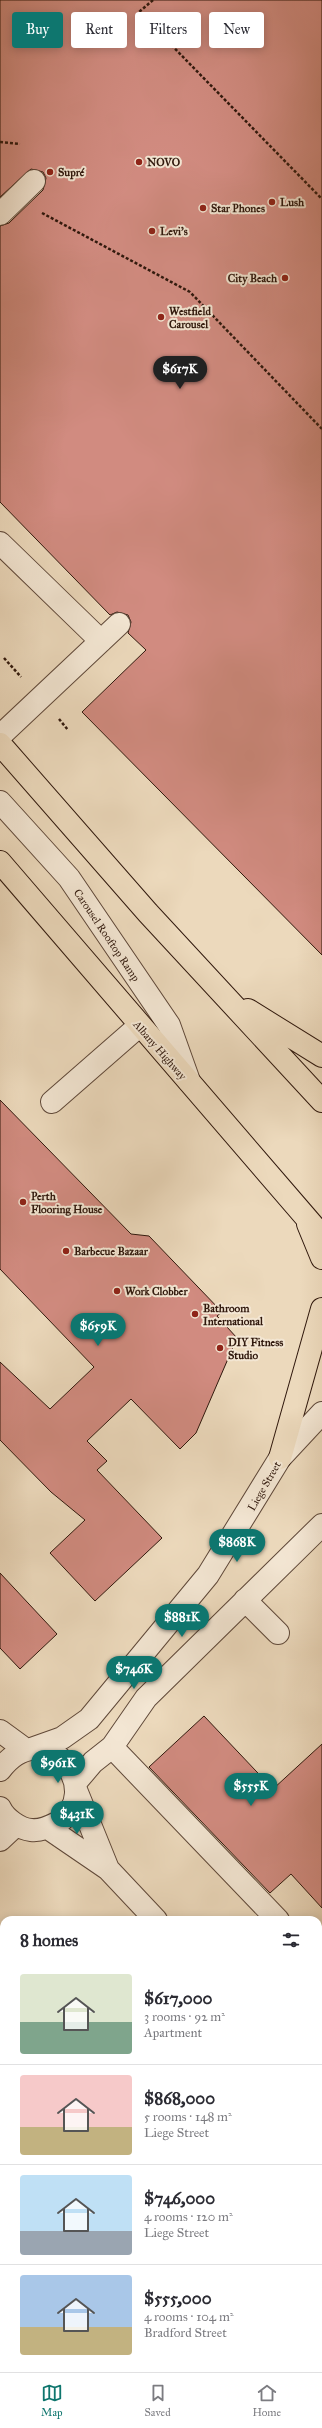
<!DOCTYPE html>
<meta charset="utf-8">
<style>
:root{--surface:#fff;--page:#f7f7f7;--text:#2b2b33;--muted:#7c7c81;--line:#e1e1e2;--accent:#0f766e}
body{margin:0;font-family:"IM FELL Great Primer",serif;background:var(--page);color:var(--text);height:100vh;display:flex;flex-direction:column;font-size:15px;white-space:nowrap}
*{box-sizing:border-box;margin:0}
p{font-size:13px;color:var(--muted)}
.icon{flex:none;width:22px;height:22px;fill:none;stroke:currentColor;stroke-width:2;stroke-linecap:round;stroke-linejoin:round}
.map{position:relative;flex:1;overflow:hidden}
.drawer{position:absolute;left:0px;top:1916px;width:322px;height:456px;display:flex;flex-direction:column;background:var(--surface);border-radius:12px 12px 0 0;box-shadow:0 2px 10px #0003}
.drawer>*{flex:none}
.guide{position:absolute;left:12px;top:12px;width:298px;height:36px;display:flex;gap:8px}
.price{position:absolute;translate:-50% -34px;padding:0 9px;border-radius:14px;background:var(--accent);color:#fff;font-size:13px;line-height:26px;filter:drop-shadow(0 1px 2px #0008)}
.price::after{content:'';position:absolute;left:50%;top:24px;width:12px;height:9px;margin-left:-6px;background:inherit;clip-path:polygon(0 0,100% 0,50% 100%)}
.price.on{background:#222;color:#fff}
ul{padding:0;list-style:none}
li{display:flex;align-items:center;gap:12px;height:100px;padding:0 20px}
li+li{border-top:1px solid var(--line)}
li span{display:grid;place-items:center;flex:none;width:112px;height:80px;border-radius:4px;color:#555}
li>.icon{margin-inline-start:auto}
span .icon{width:48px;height:48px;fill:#fffc;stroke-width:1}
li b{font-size:17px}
h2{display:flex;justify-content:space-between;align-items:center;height:48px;padding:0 20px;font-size:17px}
.tag{padding:0 14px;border-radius:4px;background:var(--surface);box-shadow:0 2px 10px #0003;font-size:14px;line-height:36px}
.tag.on{background:var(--accent);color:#fff}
.tabs{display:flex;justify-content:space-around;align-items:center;height:56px;border-top:1px solid var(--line);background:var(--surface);font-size:11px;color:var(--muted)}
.tabs a{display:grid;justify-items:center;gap:2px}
.tabs .on{color:var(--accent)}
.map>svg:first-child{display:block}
.building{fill:#d18b80;stroke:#30180d}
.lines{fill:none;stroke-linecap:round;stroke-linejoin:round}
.minor-casing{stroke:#5f4839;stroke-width:24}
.highway-casing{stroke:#30180d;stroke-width:24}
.path{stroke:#30180d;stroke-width:2.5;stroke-dasharray:3 2;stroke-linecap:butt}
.minor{stroke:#f3e6d3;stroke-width:22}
.highway{stroke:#ecd9bc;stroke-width:22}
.poi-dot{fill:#8f2418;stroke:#f3e6d3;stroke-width:1.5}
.labels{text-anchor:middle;stroke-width:4;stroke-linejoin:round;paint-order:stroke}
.poi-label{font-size:11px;font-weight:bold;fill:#30180d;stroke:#f3e6d3;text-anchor:start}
.street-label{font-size:11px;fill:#30180d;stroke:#f3e6d3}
</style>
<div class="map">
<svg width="322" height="2372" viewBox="0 0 322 2372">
<rect width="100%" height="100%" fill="#ecd9bc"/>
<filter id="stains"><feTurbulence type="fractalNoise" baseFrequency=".005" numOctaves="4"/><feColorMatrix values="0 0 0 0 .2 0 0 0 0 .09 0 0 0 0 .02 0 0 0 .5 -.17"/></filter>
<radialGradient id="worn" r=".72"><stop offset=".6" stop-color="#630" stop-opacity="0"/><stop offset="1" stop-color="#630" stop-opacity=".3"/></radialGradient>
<!-- building -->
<path class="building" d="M 0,0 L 322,0 L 322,955 L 82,712 L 146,650 L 128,633 L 131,622 L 128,615 L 117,612 L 110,615 L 0,502 L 0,226 L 9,223 L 43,190 L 46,178 L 43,172 L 31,169 L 0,197 Z
M 0,1100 L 131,1234 L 149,1236 L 222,1312 L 217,1316 L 237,1338 L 196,1433 L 180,1449 L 131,1399 L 87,1441 L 107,1461 L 97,1470 L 162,1538 L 95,1601 L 50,1553 L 85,1520 L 51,1492 L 0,1440 L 0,1362 L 50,1409 L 94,1367 L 0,1269 Z
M 0,1573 L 57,1634 L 20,1669 L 0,1648 Z
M 204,1716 L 273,1789 L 322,1744 L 322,1908 L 291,1874 L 270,1893 L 149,1767 Z"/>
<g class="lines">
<!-- minor casing -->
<g class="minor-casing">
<path id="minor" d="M 0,214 L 34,181
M 0,543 L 101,641
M 0,736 L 119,624
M 0,802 L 69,878 L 169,1025 L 189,1081
M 52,1102 L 139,1026
M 245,1600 L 278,1633
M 0,1731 L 26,1750
M 112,1747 L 278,1920
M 31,1749 L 62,1738 L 89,1719 L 208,1575 L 280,1458 L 322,1413
M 0,1770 C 45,1710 108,1793 57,1823 C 49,1827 41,1831 31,1830 C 20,1829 5,1819 0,1808
M 76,1782 L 93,1762 L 112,1747 L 146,1698 L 322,1525
M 76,1790 L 108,1869
M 48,1828 L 108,1869 L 156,1920
M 0,1840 L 16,1825
M 318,1962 L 322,1967
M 318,2090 L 322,2094"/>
</g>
<!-- highway casing -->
<g class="highway-casing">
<path id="highway" d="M 0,744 L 148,913 L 322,1101
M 0,862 L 322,1236
M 248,1010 L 322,1056
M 308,1224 L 322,1258
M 280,1458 L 322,1309"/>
</g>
<!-- path -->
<path class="path" d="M 153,0 L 139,12 L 322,199
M 0,142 L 20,144
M 42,213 L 190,292 L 322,429
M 4,658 L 21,677
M 59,719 L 68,730"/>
<!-- minor -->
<use href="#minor" class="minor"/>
<!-- highway -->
<use href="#highway" class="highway"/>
</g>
<!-- markers -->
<g class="poi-dot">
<circle cx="139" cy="162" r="4"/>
<circle cx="50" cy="172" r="4"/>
<circle cx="272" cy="202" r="4"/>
<circle cx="203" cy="208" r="4"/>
<circle cx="152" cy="231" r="4"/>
<circle cx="285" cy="278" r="4"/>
<circle cx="161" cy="317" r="4"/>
<circle cx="23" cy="1202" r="4"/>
<circle cx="66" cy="1251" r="4"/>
<circle cx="117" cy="1291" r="4"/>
<circle cx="195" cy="1314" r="4"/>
<circle cx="220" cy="1348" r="4"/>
</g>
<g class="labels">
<!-- poi labels -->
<g class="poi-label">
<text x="147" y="166">NOVO</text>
<text x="58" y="176">Supré</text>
<text x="280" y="206">Lush</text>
<text x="211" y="212">Star Phones</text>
<text x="160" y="235">Levi's</text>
<text x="277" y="282" text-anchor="end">City Beach</text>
<text x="169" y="315">Westfield<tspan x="169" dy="13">Carousel</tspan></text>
<text x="31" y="1200">Perth<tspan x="31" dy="13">Flooring House</tspan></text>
<text x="74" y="1255">Barbecue Bazaar</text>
<text x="125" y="1295">Work Clobber</text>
<text x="203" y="1312">Bathroom<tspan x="203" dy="13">International</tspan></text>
<text x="228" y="1346">DIY Fitness<tspan x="228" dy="13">Studio</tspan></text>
</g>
<!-- street labels -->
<g class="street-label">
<text transform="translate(107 935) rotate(56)" y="4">Carousel Rooftop Ramp</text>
<text transform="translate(160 1050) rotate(49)" y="4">Albany Highway</text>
<text transform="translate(264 1486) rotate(-60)" y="4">Liege Street</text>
</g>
</g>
<rect width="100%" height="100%" filter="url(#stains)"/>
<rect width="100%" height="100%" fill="url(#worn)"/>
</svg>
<b class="price on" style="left:180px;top:390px">$617K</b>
<b class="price" style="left:98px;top:1347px">$659K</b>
<b class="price" style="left:237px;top:1563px">$868K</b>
<b class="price" style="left:182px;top:1638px">$881K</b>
<b class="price" style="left:134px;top:1690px">$746K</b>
<b class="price" style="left:58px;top:1784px">$961K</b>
<b class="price" style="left:251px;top:1807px">$555K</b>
<b class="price" style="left:77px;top:1835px">$431K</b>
<div class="guide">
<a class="tag on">Buy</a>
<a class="tag">Rent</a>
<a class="tag">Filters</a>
<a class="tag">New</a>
</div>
<section class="drawer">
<h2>8 homes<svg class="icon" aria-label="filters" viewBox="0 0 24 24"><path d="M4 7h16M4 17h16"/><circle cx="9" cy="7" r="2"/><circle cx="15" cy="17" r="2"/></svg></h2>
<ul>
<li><span style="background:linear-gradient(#dfe7d0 60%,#7fa58c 0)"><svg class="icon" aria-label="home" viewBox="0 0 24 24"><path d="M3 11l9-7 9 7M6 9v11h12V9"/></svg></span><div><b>$617,000</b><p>3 rooms · 92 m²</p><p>Apartment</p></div></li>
<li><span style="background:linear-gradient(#f6c9c9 65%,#c2b280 0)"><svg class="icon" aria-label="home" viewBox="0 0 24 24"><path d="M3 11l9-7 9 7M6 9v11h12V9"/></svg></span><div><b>$868,000</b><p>5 rooms · 148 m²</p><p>Liege Street</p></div></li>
<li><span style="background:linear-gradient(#bfe0f5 70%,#9aa5b1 0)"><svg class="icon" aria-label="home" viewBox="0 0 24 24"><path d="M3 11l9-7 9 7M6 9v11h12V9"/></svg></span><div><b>$746,000</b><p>4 rooms · 120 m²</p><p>Liege Street</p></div></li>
<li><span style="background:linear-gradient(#a9c7e8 65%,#c2b280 0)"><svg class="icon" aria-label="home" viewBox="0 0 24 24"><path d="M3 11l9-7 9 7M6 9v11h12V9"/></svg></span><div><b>$555,000</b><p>4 rooms · 104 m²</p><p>Bradford Street</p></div></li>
</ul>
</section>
</div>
<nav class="tabs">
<a class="on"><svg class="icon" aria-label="map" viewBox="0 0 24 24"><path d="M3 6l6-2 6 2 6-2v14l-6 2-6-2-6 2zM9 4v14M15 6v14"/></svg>Map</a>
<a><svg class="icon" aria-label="saved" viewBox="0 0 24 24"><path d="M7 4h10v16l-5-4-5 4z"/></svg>Saved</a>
<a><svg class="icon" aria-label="home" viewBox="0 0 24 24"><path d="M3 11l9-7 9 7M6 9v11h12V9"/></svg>Home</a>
</nav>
